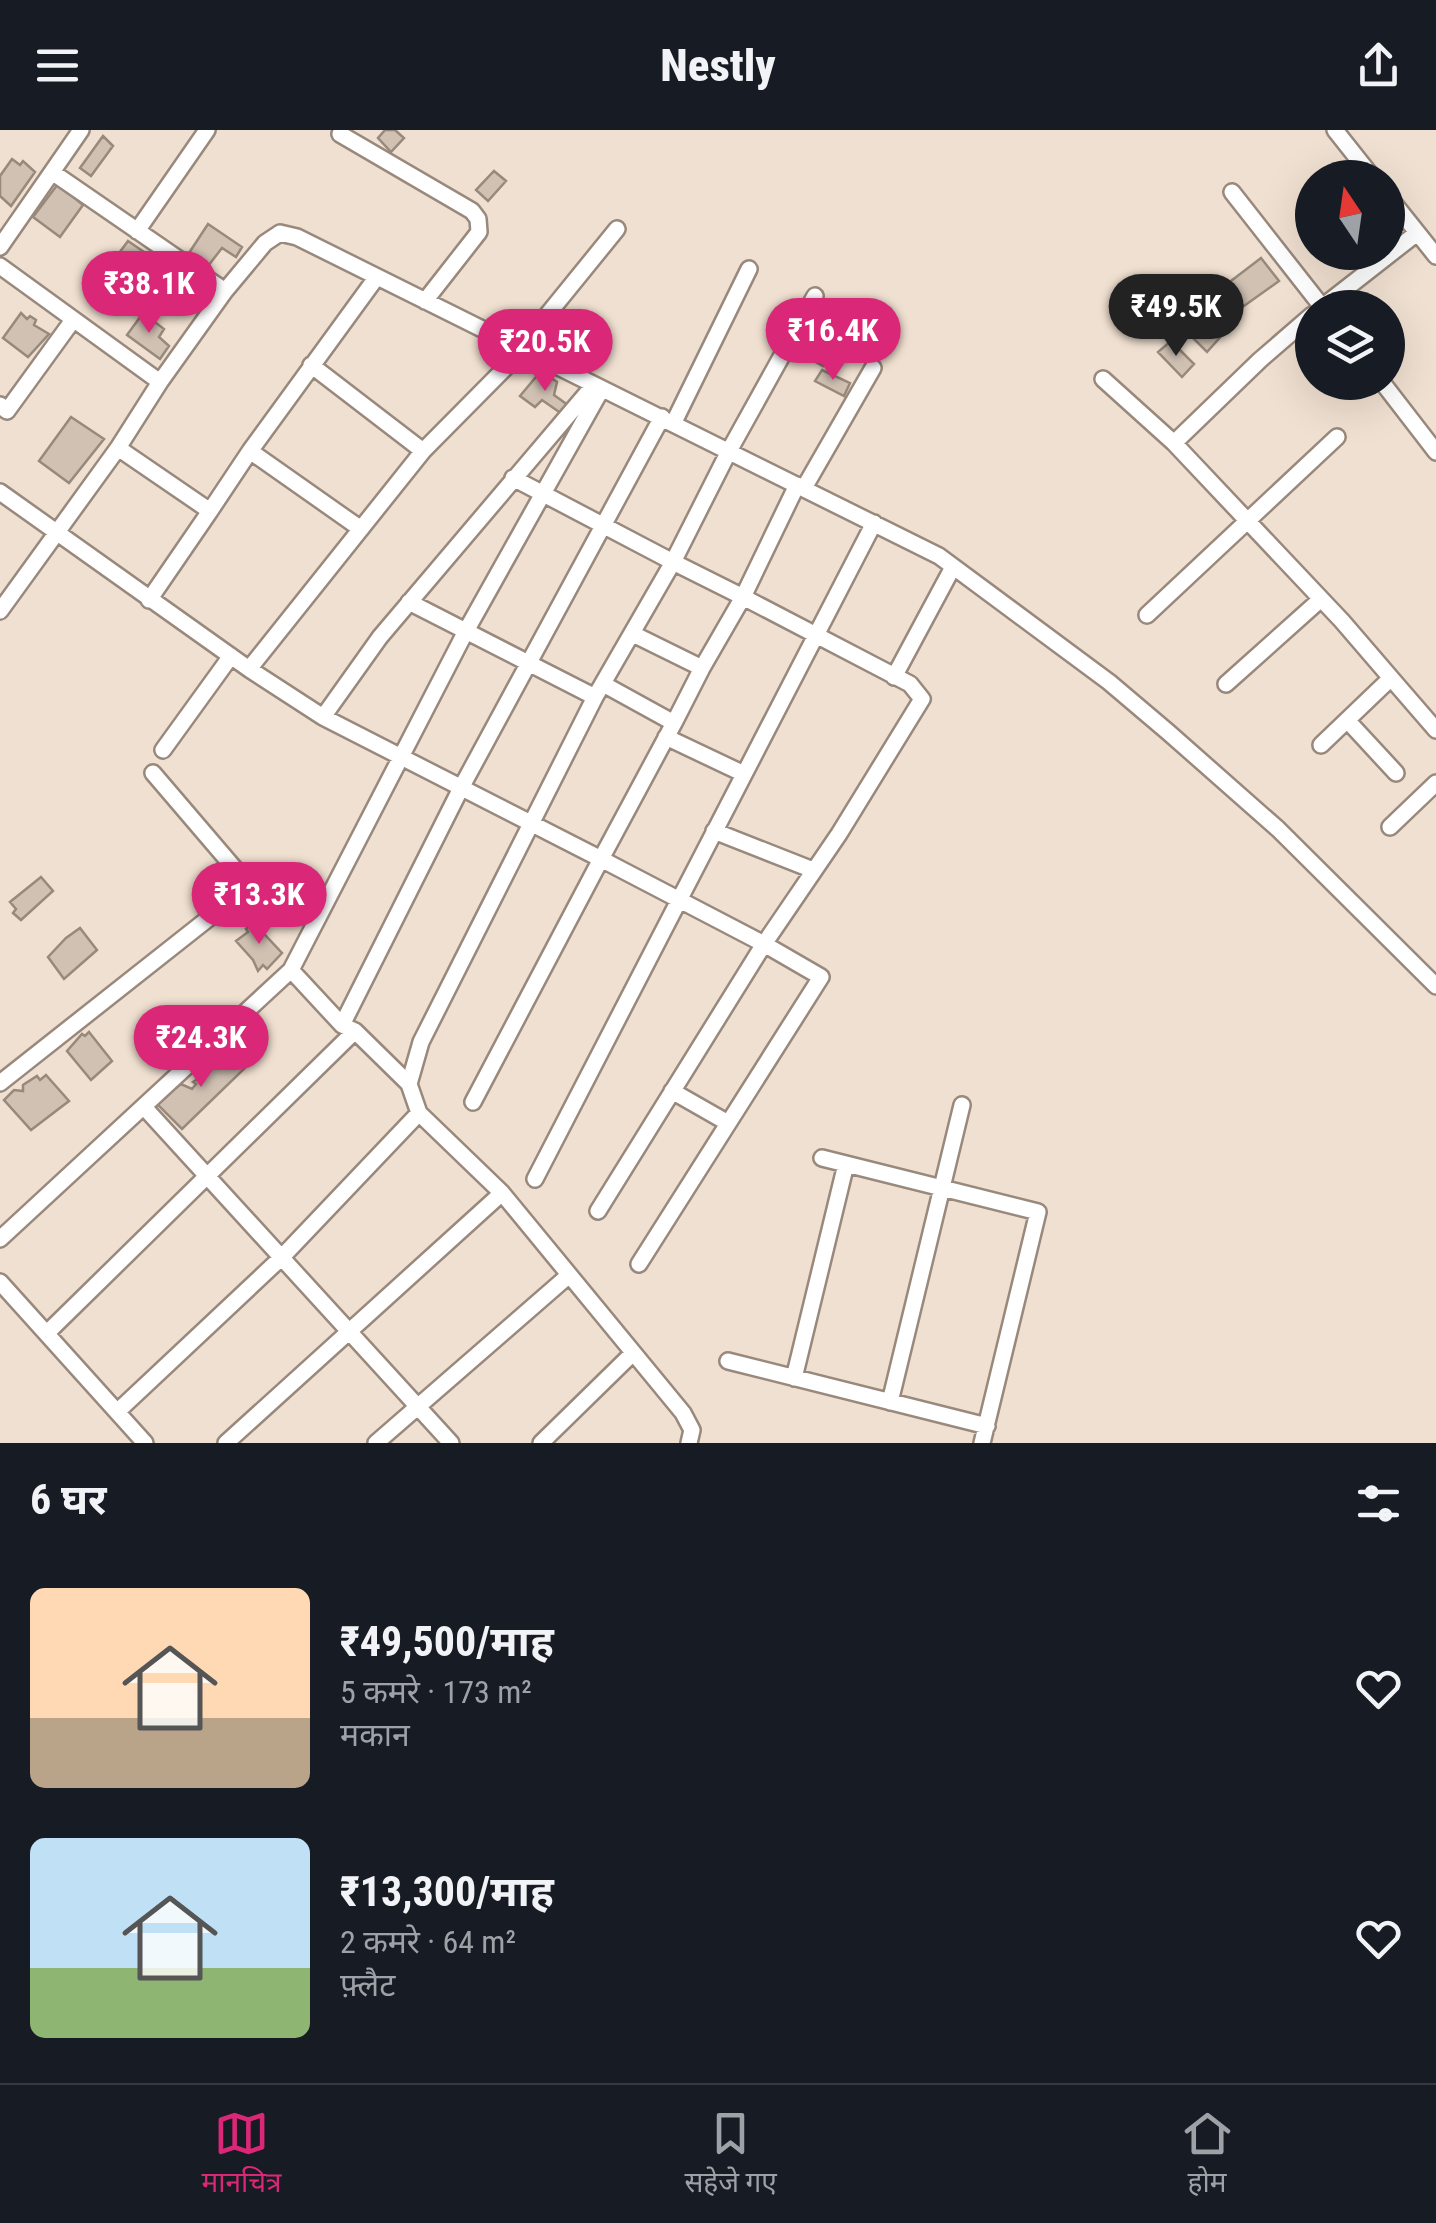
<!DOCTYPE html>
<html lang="hi">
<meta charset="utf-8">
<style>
:root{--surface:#171b24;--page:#242831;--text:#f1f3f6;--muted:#9ea1a6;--line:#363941;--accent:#db2777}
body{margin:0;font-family:"Roboto Condensed","Noto Sans Devanagari",sans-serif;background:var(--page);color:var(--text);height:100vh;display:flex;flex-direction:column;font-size:38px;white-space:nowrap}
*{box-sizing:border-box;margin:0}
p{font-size:32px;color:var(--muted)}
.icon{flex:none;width:55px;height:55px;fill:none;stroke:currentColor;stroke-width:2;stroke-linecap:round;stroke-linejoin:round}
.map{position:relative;height:1313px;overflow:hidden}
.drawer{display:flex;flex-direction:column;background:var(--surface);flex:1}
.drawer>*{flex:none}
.needle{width:65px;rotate:347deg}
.controls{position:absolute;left:1295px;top:30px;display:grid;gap:20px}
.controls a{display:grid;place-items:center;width:110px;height:110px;border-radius:50%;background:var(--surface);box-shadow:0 10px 40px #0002;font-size:50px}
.price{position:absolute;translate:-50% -85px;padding:0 22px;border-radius:35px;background:var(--accent);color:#fff;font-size:32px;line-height:65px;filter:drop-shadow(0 2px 5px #0008)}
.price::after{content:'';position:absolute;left:50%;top:60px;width:30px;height:22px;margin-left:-15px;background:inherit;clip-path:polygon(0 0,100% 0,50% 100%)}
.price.on{background:#222;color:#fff}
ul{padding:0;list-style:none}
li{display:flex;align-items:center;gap:30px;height:250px;padding:0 30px}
li span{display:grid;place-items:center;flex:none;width:280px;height:200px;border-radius:15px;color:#555}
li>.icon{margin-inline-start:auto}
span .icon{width:120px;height:120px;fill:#fffc;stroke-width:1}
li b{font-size:42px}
h2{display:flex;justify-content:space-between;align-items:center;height:120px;padding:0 30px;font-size:42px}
header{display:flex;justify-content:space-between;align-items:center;height:130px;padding:0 30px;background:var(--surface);font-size:45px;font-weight:800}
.menu{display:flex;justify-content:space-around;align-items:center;height:140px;border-top:2px solid var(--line);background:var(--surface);font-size:28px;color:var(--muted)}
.menu a{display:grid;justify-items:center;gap:5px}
.menu .on{color:var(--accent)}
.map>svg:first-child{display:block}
.building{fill:#d0c1b3;stroke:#97897b;stroke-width:2.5}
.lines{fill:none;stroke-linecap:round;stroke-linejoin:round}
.street-casing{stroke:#98897c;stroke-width:20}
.street{stroke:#fff;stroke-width:15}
</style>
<header><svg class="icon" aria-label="menu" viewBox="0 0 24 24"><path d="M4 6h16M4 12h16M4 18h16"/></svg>Nestly<svg class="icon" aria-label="share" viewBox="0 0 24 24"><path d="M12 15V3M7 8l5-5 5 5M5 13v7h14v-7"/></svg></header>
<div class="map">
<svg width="1436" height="1313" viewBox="0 0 1436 1313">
<rect width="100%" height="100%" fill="#f0e0d1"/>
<!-- building -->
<path class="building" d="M 385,0 L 395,0 L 404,8 L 391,22 L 378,8 Z
M 103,6 L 113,16 L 91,46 L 80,38 Z
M 12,29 L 20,35 L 23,31 L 35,42 L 11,76 L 0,66 L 0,46 Z
M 494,41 L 506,51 L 488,71 L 476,60 Z
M 58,54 L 83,75 L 60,107 L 33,87 Z
M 208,94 L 242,117 L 236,127 L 222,118 L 208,136 L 189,123 Z
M 128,111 L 150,126 L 127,156 L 105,142 Z
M 1261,128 L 1279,151 L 1244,176 L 1223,157 Z
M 21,183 L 27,189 L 30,186 L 36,190 L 34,195 L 49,204 L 28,227 L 3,208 Z
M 143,183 L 164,199 L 159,207 L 169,216 L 160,229 L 127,205 Z
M 1205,184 L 1224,203 L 1207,222 L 1185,200 Z
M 800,208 L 830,223 L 823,236 L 794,220 Z
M 1171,211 L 1194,234 L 1182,247 L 1158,222 Z
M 822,240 L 850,253 L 844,266 L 815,251 Z
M 541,241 L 557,252 L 554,265 L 572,278 L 565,286 L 542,270 L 535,277 L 520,266 Z
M 71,287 L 104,309 L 69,353 L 39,331 Z
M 41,747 L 53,761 L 21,790 L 13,783 L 16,779 L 10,772 Z
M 253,792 L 282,823 L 267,839 L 263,835 L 258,841 L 253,830 L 236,811 L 248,802 L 246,799 Z
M 80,798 L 97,820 L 64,849 L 48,827 L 66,808 Z
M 89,902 L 112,931 L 91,950 L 67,921 L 82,904 L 85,906 Z
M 230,919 L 245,938 L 182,999 L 156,973 L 181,954 L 192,959 L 196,954 L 193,952 L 211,940 L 207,936 L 225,920 Z
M 46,945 L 69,971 L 31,1000 L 4,970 L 14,960 L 23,961 L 23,955 L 37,946 L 40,950 Z"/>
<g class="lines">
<!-- street casing -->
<g class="street-casing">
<path id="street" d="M 1335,0 L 1373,48
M 340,4 L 472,81 L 478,89 L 479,102 L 425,171
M 52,42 L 81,0
M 1232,62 L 1323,178
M 1388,66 L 1436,126
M 137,101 L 207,0
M 0,117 L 52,42 L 225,161 L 160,252
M 0,136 L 160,252 L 118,318 L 0,481
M 225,161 L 265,113 L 280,103 L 297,107 L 939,426 L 1109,552 L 1168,602 L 1278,699 L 1436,856
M 1321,178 L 1417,103
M 1312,185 L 1260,230 L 1174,313 L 1342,491 L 1391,548 L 1321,615
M 311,235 L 423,321
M 1103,249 L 1174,313
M 1382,252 L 1436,322
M 0,275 L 7,281 L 73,190
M 673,294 L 749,139
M 118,318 L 210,381 L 149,470
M 797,355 L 743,467 L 673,432 L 729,321 L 815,166
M 804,358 L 873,238
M 0,362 L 249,539 L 423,321 L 524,219 L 535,200 L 617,99
M 210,381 L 250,321
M 361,399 L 250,321 L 376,148
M 409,472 L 595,567 L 673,432 L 513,348
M 1147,485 L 1337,307
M 249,539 L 323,587 L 380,507 L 593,256
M 894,547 L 953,437
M 1391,548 L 1436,600
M 1226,554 L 1321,469
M 605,555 L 674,593 L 702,538
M 323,587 L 601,729 L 674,593
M 1347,590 L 1396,643
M 666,607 L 744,644
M 163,620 L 231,526
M 1390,697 L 1436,653
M 714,701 L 813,740
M 291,840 L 342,895 L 355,901 L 409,954 L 419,983 L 502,1063 L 683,1283 L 692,1300 L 689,1313
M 342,895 L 461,658 L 662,287
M 0,953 L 247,758 L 247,753 L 153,643
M 409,954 L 421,912 L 595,567
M 672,961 L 728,993
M 473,972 L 601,729 L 764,814 L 839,704 L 922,569 L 910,554 L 743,467 L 702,538 L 633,504
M 144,977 L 451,1313
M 822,1028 L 1038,1082 L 982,1313
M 535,1049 L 874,393
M 598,1081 L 764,814 L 821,847 L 639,1134
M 0,1109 L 291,840 L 466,501 L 601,260
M 0,1152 L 145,1313
M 47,1203 L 355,901
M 728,1231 L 987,1296
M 794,1248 L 846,1034
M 890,1272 L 962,975
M 118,1281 L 282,1127 L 419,983
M 226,1313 L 502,1063
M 376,1313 L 568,1146
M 541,1313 L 632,1224"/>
</g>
<!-- street -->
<use href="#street" class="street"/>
</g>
</svg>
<div class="controls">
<a><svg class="needle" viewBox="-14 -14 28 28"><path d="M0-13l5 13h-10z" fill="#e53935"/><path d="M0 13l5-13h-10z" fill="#9ea1a6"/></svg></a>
<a><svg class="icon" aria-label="layers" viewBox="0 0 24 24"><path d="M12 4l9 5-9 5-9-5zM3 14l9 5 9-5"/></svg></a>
</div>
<b class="price" style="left:149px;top:206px">₹38.1K</b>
<b class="price on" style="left:1176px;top:229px">₹49.5K</b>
<b class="price" style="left:833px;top:253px">₹16.4K</b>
<b class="price" style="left:545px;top:264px">₹20.5K</b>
<b class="price" style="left:259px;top:817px">₹13.3K</b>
<b class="price" style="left:201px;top:960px">₹24.3K</b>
</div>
<section class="drawer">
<h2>6 घर<svg class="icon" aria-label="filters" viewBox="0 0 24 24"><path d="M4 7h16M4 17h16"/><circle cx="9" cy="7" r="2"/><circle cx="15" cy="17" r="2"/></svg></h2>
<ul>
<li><span style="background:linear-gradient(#ffd9b3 65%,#b9a48a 0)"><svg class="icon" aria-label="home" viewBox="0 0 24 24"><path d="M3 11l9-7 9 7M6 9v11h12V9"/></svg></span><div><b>₹49,500/माह</b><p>5 कमरे · 173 m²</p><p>मकान</p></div><svg class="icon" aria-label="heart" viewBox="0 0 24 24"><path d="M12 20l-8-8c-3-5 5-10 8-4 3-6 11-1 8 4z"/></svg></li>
<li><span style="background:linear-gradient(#bfe0f5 65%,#8fb573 0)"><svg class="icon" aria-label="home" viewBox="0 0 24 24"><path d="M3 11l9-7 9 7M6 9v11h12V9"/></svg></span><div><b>₹13,300/माह</b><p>2 कमरे · 64 m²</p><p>फ़्लैट</p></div><svg class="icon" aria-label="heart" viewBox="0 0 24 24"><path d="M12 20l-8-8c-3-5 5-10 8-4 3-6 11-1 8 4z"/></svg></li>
</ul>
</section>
<nav class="menu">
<a class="on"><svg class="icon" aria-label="map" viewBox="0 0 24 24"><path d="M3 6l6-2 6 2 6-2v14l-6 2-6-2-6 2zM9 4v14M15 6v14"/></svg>मानचित्र</a>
<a><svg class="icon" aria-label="saved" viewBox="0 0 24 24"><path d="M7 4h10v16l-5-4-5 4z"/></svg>सहेजे गए</a>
<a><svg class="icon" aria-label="home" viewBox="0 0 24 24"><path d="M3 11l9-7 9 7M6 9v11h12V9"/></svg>होम</a>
</nav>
